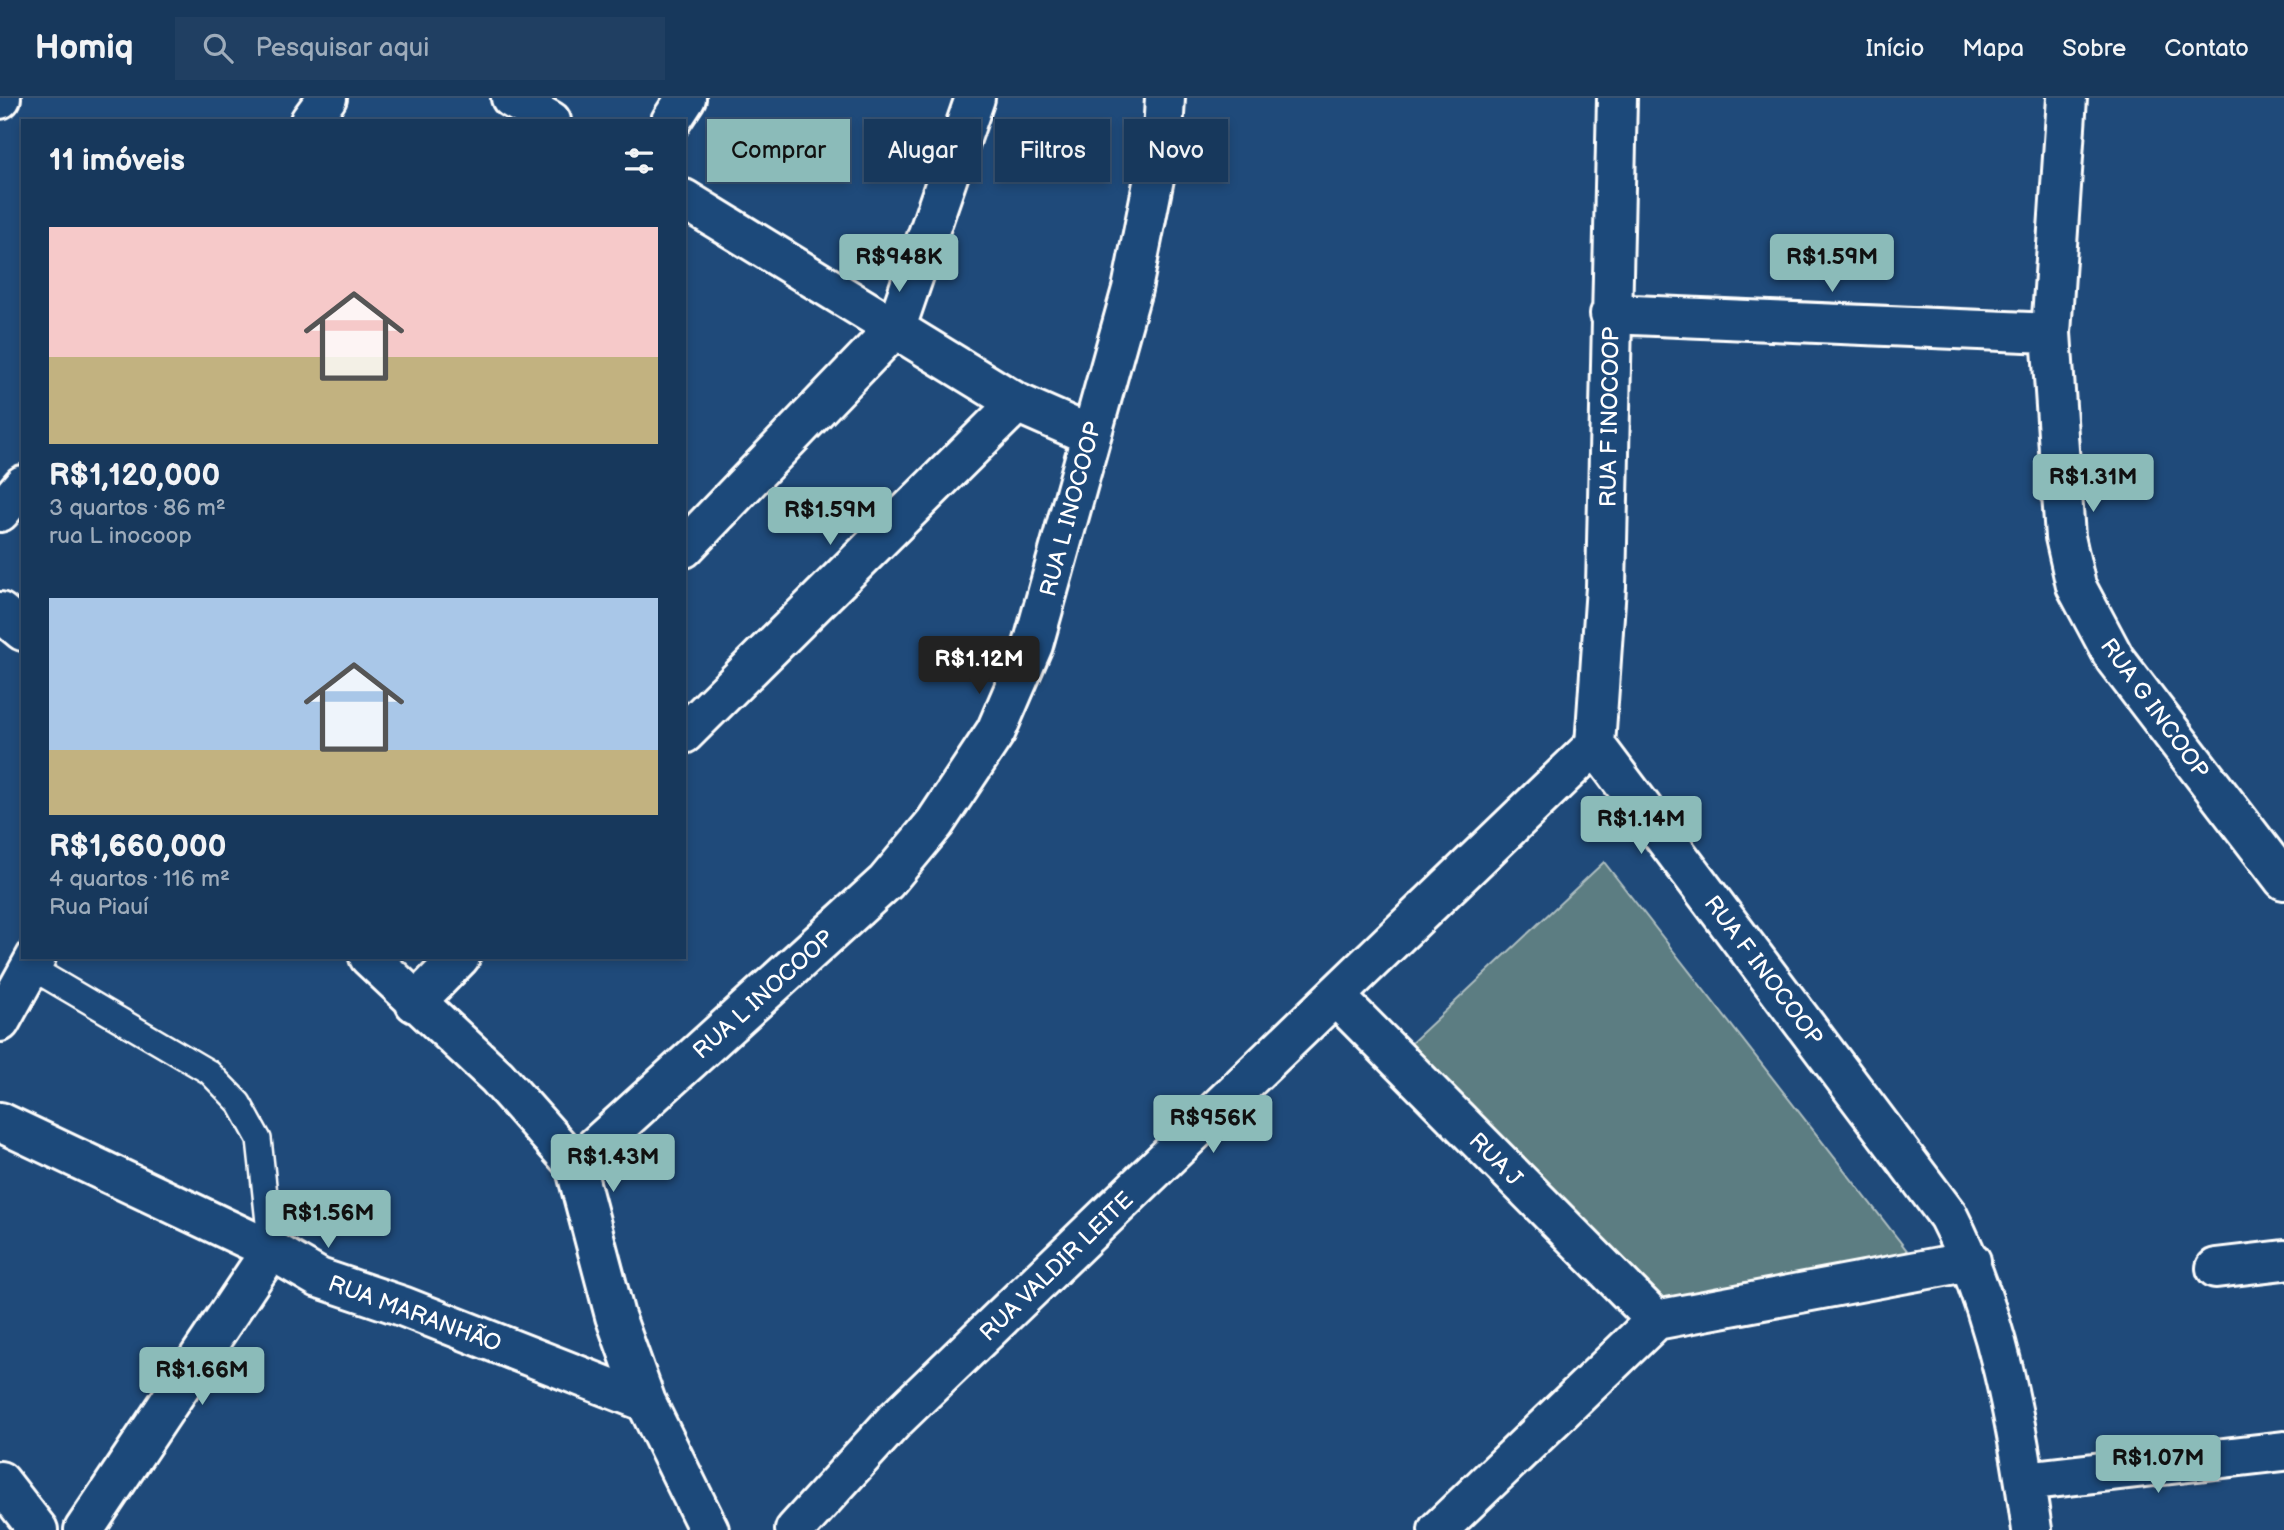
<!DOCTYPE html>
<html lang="pt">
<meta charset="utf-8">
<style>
:root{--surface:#17385c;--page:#203f62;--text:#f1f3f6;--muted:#9eacbb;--line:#365272;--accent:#8bbbb9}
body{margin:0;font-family:"Balsamiq Sans",sans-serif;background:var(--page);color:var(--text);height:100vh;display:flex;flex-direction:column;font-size:26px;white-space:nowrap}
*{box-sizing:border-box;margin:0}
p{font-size:23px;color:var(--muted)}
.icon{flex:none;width:38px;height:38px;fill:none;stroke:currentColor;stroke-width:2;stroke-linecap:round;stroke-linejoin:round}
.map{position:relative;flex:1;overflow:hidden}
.side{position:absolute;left:21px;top:21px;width:665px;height:840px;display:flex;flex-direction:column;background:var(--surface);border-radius:0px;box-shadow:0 4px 10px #0003,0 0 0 2px var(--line)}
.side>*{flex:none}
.banner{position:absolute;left:707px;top:21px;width:665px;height:63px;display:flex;gap:14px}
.price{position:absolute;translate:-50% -60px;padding:0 16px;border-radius:7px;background:var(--accent);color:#111;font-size:23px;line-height:46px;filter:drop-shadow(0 2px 4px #0008)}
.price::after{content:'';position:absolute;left:50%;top:42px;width:21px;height:16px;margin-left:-10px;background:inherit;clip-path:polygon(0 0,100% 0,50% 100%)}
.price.active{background:#222;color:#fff}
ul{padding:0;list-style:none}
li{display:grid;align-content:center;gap:14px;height:371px;padding:0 28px}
li span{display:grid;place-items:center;height:217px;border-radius:0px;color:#555}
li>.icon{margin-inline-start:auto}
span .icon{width:126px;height:126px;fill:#fffc;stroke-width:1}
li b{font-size:30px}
h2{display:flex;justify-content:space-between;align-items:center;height:84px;padding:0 28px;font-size:30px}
.pill{padding:0 24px;border-radius:0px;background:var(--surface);box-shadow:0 4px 10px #0003,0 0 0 2px var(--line);font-size:24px;line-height:63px}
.pill.active{background:var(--accent);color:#111}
header{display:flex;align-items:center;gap:42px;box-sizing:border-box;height:98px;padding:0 35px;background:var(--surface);border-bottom:2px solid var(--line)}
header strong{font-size:33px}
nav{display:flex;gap:38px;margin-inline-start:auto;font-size:24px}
.search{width:490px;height:63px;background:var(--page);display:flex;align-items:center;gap:18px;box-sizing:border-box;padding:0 24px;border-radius:0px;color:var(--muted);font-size:26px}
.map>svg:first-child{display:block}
.green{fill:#5c7d82;stroke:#aebec0;stroke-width:2}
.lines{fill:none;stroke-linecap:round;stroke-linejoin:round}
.lane-casing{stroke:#fff;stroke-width:28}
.street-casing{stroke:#fff;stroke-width:44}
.lane{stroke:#1f4a7a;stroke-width:23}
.street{stroke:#1f4a7a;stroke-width:38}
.labels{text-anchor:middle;stroke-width:5;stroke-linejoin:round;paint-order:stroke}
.street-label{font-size:23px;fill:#fff;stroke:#1f4a7a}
</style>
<header>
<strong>Homiq</strong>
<div class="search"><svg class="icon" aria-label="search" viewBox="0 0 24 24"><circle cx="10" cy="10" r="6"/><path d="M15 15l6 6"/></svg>Pesquisar aqui</div>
<nav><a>Início</a><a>Mapa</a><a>Sobre</a><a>Contato</a></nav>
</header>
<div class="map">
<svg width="2284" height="1432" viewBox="0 0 2284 1432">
<rect width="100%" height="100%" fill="#1f4a7a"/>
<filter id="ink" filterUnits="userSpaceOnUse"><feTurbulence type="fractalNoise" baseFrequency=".0143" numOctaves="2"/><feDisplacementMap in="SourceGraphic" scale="14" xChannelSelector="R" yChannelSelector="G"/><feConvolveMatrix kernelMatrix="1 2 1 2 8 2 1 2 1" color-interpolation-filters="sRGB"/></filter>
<g filter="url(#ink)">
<!-- green -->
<path class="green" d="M 1604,764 L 1912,1159 L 1662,1217 L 1406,950 Z"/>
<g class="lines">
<!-- lane casing -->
<g class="lane-casing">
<path id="lane" d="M 30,869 L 209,974 L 239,1005 L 259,1041 L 271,1152"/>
</g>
<!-- street casing -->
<g class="street-casing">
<path id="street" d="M 511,0 L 551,23
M 1617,0 L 1606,489 L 1595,647 L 1948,1118 C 1998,1216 2017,1325 2032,1432
M 2067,0 L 2051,235 L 2065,439 L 2076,488 L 2115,561 L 2284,782
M 0,1 L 1,0
M 310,23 L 327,0
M 671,23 L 686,0
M 684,101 L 1017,305 L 1090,337
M 1610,216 L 2051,235
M 0,414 L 23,387
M 684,450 L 896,229 L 975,0
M 0,514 L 23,533
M 684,636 L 1017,305
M 369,859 L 497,979 L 575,1067 L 615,1218 L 646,1304 L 709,1432
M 1336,899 L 1656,1222
M 415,905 L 460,859
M 0,924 L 36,859
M 0,1024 L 271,1152 L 319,1180 L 402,1208 L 646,1304
M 575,1067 L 886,784 L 935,725 L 996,633 L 1033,547 L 1132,191 L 1163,35 L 1165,0
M 2216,1170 L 2284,1162
M 0,1383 L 38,1432
M 2025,1383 L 2284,1353
M 84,1432 L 271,1152
M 795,1432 L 895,1322 L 1595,647
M 1438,1432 L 1656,1222 L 1971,1163"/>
</g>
<!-- lane -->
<use href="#lane" class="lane"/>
<!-- street -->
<use href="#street" class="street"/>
</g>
</g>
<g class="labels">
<!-- street labels -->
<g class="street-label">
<text transform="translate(1609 319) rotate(-89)" y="8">RUA F INOCOOP</text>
<text transform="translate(1070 411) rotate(-75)" y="8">RUA L INOCOOP</text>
<text transform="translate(2155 610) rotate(54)" y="8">RUA G INCOOP</text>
<text transform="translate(1764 872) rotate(53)" y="8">RUA F INOCOOP</text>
<text transform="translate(763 896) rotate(-42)" y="8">RUA L INOCOOP</text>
<text transform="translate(1496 1061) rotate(45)" y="8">RUA J</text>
<text transform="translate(1056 1168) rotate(-44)" y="8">RUA VALDIR LEITE</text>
<text transform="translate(415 1215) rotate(20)" y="8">RUA MARANHÃO</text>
</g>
</g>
</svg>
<b class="price" style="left:899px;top:196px">R$948K</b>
<b class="price" style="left:1832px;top:196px">R$1.59M</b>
<b class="price" style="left:2093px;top:416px">R$1.31M</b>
<b class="price" style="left:830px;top:449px">R$1.59M</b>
<b class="price active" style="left:979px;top:598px">R$1.12M</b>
<b class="price" style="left:1641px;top:758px">R$1.14M</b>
<b class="price" style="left:1213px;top:1057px">R$956K</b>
<b class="price" style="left:613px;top:1096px">R$1.43M</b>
<b class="price" style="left:328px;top:1152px">R$1.56M</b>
<b class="price" style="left:202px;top:1309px">R$1.66M</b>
<b class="price" style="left:2158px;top:1397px">R$1.07M</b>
<div class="banner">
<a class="pill active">Comprar</a>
<a class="pill">Alugar</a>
<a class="pill">Filtros</a>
<a class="pill">Novo</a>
</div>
<section class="side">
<h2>11 imóveis<svg class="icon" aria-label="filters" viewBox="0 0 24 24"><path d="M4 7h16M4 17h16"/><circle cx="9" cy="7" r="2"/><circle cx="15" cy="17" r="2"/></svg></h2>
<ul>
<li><span style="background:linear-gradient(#f6c9c9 60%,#c2b280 0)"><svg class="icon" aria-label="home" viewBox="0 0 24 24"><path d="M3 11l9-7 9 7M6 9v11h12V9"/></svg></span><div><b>R$1,120,000</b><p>3 quartos · 86 m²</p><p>rua L inocoop</p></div></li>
<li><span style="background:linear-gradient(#a9c7e8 70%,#c2b280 0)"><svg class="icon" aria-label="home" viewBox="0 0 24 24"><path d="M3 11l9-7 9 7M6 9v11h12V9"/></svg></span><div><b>R$1,660,000</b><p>4 quartos · 116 m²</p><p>Rua Piauí</p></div></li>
</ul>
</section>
</div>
